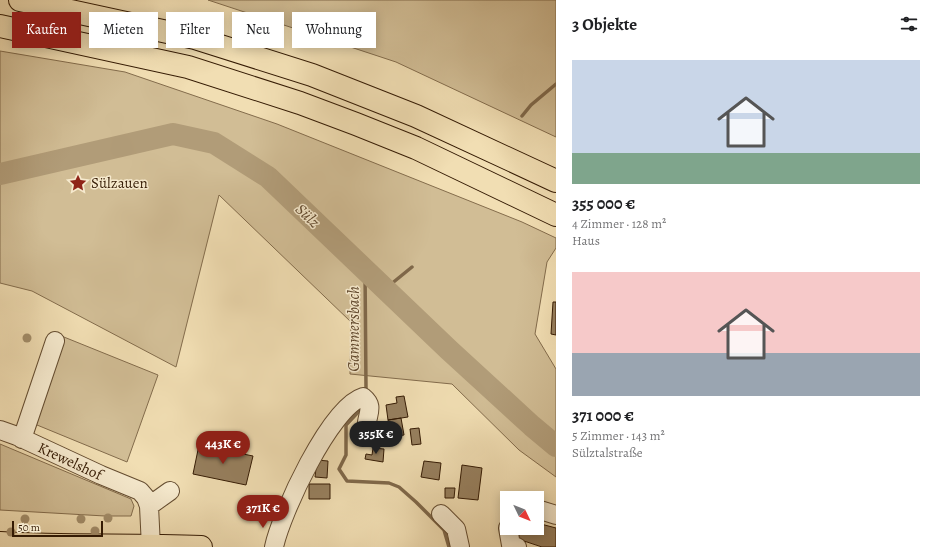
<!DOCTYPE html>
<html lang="de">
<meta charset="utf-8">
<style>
:root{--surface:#fff;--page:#f6f6f6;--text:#202124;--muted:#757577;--accent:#8f2418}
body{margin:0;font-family:Alegreya,serif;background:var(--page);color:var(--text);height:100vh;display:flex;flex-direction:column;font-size:15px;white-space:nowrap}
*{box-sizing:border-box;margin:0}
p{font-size:13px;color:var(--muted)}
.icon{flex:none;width:22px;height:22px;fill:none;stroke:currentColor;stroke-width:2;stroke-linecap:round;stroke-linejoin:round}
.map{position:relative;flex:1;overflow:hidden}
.drawer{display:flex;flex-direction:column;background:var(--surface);width:380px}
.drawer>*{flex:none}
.banner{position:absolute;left:12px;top:12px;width:380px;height:36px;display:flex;gap:8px}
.needle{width:26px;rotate:133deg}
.controls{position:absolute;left:500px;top:491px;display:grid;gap:8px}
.controls a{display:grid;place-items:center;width:44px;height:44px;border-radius:0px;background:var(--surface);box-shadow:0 2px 10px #0003;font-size:20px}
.scale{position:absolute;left:12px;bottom:10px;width:91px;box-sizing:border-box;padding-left:4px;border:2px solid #351b04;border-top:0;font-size:11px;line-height:14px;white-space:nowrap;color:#351b04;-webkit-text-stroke:3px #f6eace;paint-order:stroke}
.price{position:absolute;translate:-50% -34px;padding:0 9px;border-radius:14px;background:var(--accent);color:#fff;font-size:13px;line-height:26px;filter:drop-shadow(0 1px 2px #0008)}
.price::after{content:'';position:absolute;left:50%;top:24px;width:12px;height:9px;margin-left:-6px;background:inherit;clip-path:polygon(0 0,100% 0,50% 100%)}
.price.selected{background:#222;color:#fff}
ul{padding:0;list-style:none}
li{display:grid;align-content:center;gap:8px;height:212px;padding:0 16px}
li span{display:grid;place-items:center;height:124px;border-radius:0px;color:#555}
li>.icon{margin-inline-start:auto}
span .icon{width:72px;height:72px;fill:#fffc;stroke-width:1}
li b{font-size:17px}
h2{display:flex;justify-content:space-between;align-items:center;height:48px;padding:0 16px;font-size:17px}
.pill{padding:0 14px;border-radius:0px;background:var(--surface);box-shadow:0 2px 10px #0003;font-size:14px;line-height:36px}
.pill.selected{background:var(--accent);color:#fff}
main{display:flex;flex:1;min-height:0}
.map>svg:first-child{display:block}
.green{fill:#d1bd95;stroke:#836c4c}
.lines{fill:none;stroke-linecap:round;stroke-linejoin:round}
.stream{stroke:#7f684a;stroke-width:3.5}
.river{stroke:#b19c78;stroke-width:22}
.building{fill:#97805f;stroke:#351b04}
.minor-casing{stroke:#644c30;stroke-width:20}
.major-casing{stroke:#351b04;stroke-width:24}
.highway-casing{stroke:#351b04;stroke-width:24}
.minor{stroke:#f6eace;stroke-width:18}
.major{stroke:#f1deb3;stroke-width:22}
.highway{stroke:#f1deb3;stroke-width:22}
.tree{fill:#a38e6b}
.labels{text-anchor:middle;stroke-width:3;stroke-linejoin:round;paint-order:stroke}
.poi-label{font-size:15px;fill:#351b04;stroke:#f6eace;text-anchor:start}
.street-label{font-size:15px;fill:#351b04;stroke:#f6eace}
.water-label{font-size:16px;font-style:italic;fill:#60482d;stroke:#f6eace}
</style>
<main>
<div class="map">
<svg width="556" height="547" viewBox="0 0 556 547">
<rect width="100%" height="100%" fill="#f1deb3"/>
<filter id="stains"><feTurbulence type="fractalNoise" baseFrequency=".005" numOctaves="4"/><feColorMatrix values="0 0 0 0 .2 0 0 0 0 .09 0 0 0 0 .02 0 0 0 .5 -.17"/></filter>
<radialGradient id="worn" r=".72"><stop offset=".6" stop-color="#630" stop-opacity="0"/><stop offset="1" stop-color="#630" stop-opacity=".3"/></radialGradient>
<!-- green -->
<path class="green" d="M 208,0 L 556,0 L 556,137 L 396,62 Z
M 0,51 L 125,72 L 277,124 L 522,222 L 556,238 L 556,248 L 547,262 L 535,334 L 556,369 L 556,477 L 519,450 L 452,384 L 350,374 L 351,322 L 219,195 L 176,367 L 32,291 L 0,283 Z
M 54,333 L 158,375 L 127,462 L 20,418 Z
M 0,444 L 131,499 L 134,506 L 131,516 L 105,516 L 0,510 Z"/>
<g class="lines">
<!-- stream -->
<path class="stream" d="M 522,116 L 531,105 L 556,84
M 365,269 L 366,388
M 385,289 L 412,267
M 362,408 L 346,425 L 346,455 L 339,469 L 347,481 L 389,483 L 399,487 L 416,502 L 444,530 L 449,547"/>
<!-- river -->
<path class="river" d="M 0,174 L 173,134 L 214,143 L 268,177 L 449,350 L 532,426 L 556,446"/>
</g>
<!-- building -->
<path class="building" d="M 553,302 L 556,302 L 556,335 L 551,334 Z
M 404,396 L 408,417 L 388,420 L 386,405 L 397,403 L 396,397 Z
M 401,418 L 404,435 L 391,437 L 388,420 Z
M 419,428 L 421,444 L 412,445 L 410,429 Z
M 199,445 L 253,456 L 246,485 L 193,474 Z
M 373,448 L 384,449 L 383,462 L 365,459 L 366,454 L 372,455 Z
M 317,460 L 328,461 L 327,478 L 315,477 Z
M 424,461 L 441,463 L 439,480 L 421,477 Z
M 462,465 L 482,468 L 478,500 L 458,498 Z
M 309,484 L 330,484 L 330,499 L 309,499 Z
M 445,488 L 455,488 L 454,498 L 445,498 Z
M 537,523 L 556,528 L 556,547 L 542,547 L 518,539 L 521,528 L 537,528 Z"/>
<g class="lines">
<!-- minor casing -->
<g class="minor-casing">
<path id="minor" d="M 0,430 L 17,436 L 101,475 L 140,491 L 146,498 L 149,506 L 151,547
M 22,439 L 55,341
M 149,506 L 170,491
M 537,509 L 556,515
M 441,514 L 456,529 L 460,547
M 508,528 L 511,545 L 517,547
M 274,547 C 281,514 330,407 363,397 C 373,405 369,411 367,422"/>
</g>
<!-- major casing -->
<g class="major-casing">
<path id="major" d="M 0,543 C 67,547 134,544 201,547"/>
</g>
<!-- highway casing -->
<g class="highway-casing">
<path id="highway" d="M 20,0 L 195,38 L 312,75 L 416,116 L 556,181
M 0,26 L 188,67 L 300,103 L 356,124 L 416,148 L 556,215"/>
</g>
<!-- minor -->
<use href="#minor" class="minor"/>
<!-- major -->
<use href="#major" class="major"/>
<!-- highway -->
<use href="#highway" class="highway"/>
</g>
<!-- trees -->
<g class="tree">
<circle cx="27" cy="338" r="4.5"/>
<circle cx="108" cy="518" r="4.5"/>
<circle cx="25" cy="519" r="4.5"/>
<circle cx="81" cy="519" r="4.5"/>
<circle cx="95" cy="531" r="4.5"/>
<circle cx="11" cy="532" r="4.5"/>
</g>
<!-- icons -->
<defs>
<g id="sight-bare" transform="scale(1.38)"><path d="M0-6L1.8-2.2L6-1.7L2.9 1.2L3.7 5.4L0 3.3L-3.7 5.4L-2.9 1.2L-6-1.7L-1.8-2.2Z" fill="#8f2418" stroke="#f6eace" stroke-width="2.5" paint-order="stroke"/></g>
</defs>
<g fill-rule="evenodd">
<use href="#sight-bare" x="78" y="183"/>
</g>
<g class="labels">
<!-- poi labels -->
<g class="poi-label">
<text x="91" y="188">Sülzauen</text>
</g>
<!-- street labels -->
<g class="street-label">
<text transform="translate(70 461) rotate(25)" y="5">Krewelshof</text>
</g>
<!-- water labels -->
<g class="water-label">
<text transform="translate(308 215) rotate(44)" y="6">Sülz</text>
<text transform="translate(353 329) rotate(-90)" y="6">Gammersbach</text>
</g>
</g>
<rect width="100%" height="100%" filter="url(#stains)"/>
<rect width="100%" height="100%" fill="url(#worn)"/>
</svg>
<div class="controls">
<a><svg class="needle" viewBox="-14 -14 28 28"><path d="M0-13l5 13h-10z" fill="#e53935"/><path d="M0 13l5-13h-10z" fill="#757577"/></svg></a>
</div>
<div class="scale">50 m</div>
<b class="price selected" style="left:376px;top:455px">355K €</b>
<b class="price" style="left:223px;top:465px">443K €</b>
<b class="price" style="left:263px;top:529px">371K €</b>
<div class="banner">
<a class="pill selected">Kaufen</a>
<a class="pill">Mieten</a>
<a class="pill">Filter</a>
<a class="pill">Neu</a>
<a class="pill">Wohnung</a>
</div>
</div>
<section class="drawer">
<h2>3 Objekte<svg class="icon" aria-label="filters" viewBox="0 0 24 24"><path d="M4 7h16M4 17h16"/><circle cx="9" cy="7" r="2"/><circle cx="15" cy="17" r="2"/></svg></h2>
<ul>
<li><span style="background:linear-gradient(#c9d6e8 75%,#7fa58c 0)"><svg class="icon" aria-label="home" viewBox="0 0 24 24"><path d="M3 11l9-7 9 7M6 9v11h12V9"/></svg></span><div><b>355 000 €</b><p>4 Zimmer · 128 m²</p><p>Haus</p></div></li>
<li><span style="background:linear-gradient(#f6c9c9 65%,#9aa5b1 0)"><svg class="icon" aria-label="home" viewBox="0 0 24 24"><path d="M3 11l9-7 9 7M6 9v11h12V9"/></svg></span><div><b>371 000 €</b><p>5 Zimmer · 143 m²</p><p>Sülztalstraße</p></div></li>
</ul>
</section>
</main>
